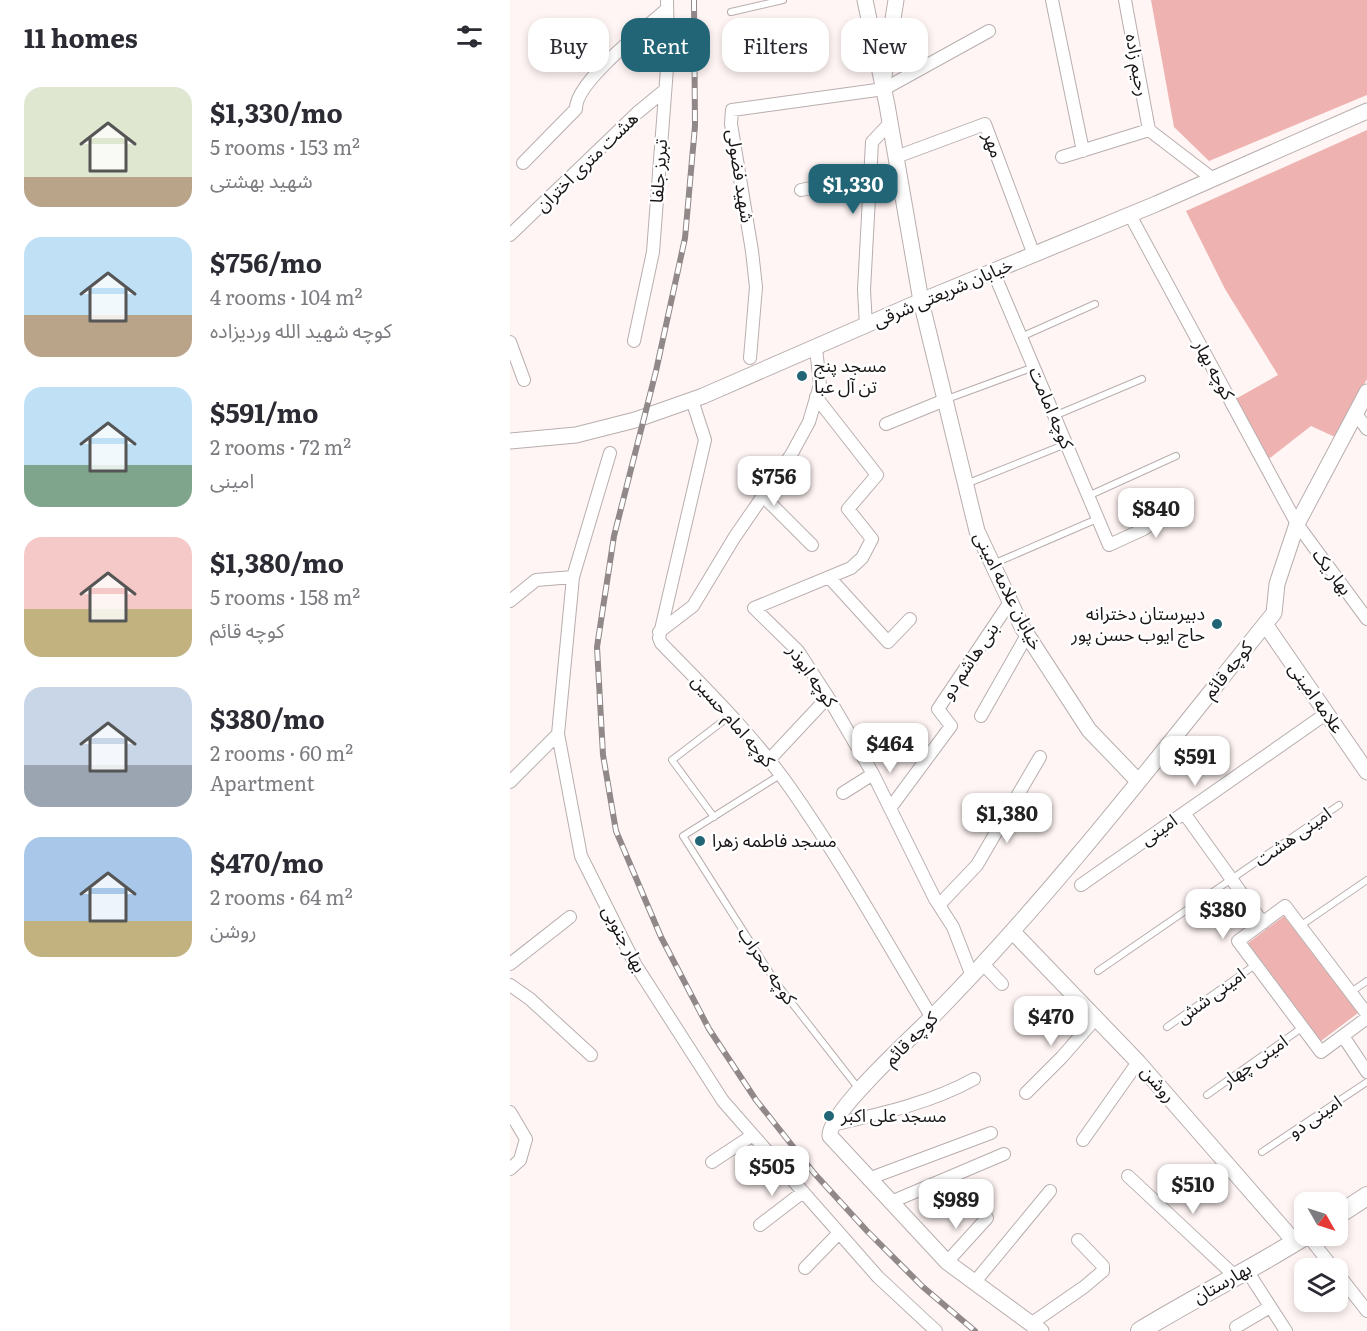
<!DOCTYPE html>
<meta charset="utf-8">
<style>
:root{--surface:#fff;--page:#f7f7f7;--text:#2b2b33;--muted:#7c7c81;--accent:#216577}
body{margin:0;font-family:Literata,"Noto Sans Arabic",serif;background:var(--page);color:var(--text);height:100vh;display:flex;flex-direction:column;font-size:22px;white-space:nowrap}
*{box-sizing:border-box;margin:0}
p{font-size:20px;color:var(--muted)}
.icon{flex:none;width:33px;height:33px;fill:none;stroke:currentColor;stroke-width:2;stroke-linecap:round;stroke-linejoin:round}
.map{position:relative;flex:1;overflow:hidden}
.sheet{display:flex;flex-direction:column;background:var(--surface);width:510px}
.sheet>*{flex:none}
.hud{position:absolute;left:18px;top:18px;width:570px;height:54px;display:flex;gap:12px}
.needle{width:39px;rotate:129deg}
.controls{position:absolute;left:784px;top:1192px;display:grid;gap:12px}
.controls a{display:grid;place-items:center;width:54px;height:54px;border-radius:12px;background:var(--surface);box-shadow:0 3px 9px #0003;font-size:30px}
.price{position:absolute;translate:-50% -51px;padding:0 14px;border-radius:12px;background:#fff;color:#222;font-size:20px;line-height:39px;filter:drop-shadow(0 2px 3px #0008)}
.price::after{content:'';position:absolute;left:50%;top:36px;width:18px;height:14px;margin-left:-9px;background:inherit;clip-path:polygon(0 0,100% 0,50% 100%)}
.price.current{background:var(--accent);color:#fff}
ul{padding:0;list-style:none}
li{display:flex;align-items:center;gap:18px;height:150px;padding:0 24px}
li span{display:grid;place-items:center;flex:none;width:168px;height:120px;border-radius:18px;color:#555}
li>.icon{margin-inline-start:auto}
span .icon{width:72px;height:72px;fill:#fffc;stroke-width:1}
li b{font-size:26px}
h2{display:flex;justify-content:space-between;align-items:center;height:72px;padding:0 24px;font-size:26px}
.tag{padding:0 21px;border-radius:18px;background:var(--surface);box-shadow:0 3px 9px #0003;font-size:21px;line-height:54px}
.tag.current{background:var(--accent);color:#fff}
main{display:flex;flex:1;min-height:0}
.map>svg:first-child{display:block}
.green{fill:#eeb3b0}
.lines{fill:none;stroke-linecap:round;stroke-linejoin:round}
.service-casing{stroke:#b8aeae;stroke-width:8}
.minor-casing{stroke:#b8aeae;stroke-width:14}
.tertiary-casing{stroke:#b8aeae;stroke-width:17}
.secondary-casing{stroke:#b8aeae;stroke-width:20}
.service{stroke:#fff;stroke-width:6}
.minor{stroke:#fff;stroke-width:12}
.tertiary{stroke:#fff;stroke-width:15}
.secondary{stroke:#fff;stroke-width:18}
.rail-casing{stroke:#918989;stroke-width:6}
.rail{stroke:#fff;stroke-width:4;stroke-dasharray:11;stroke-linecap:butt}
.poi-dot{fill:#216577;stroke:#fff;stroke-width:2}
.labels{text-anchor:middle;stroke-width:5;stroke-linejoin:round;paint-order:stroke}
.street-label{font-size:18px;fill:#191515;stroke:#fff}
.poi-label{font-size:18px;fill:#191515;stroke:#fff;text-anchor:start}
</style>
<main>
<section class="sheet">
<h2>11 homes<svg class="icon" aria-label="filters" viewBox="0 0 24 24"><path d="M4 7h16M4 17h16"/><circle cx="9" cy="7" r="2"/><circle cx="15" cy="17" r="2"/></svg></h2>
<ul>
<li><span style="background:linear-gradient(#dfe7d0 75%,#b9a48a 0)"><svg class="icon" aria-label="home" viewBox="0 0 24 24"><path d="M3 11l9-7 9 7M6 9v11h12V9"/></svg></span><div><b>$1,330/mo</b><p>5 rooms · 153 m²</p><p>شهید بهشتی</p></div></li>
<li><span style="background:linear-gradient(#bfe0f5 65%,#b9a48a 0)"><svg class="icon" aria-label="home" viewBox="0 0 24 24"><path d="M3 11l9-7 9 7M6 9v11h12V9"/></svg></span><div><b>$756/mo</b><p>4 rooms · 104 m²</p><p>کوچه شهید الله وردیزاده</p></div></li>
<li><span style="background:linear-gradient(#bfe0f5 65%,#7fa58c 0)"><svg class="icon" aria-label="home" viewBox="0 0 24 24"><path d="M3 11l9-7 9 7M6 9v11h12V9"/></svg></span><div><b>$591/mo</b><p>2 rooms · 72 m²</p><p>امینی</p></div></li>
<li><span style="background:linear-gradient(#f6c9c9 60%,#c2b280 0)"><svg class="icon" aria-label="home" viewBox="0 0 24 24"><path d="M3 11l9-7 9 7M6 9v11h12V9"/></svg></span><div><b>$1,380/mo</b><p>5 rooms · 158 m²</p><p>کوچه قائم</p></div></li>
<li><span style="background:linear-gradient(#c9d6e8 65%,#9aa5b1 0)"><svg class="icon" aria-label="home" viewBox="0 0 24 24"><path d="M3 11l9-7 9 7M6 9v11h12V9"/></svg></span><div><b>$380/mo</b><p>2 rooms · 60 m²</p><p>Apartment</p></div></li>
<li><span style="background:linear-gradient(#a9c7e8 70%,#c2b280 0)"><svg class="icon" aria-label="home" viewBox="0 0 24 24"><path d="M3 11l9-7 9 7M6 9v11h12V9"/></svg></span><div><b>$470/mo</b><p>2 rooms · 64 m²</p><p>روشن</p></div></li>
</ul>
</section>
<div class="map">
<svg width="857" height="1331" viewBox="0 0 857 1331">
<rect width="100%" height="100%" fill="#fff5f4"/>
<!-- green -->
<path class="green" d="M 641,0 L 857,0 L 857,95 L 699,161 L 664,127 Z
M 857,130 L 857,379 L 825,437 L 801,426 L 756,461 L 722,401 L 768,375 L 715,289 L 676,211 Z
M 774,916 L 848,1013 L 811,1041 L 738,943 Z"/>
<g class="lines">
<!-- service casing -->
<g class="service-casing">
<path id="service" d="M 221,12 L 273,0
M 511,337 L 585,304
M 437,399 L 524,367
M 544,416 L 632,379
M 456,484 L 556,444
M 578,496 L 666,456
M 483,564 L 587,519
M 270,775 L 173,836 L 267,984 L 349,1089
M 204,817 L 162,760 L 221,715
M 790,926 L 857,880
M 588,971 L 829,805
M 841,992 L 857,981
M 657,1027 L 745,965
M 697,1095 L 793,1027
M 752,1152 L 857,1082"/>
</g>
<!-- minor casing -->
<g class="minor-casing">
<path id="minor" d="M 542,0 L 573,151
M 615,0 L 639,130
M 386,157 L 475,124 L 524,255
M 552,157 L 639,130 L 703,179
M 13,163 L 66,109 C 65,82 136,28 157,9
M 291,190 L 360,176
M 620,215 L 787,524 L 857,619
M 0,235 L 127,113 L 155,90
M 483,271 L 599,545 L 634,529 L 674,499
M 356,326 L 354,290 L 362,142 L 380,123
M 124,341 L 143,252 L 158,55 L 157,0
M 0,342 L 14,380
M 240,358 L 246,287 L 242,251 L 221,124 L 222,110 L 374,89 L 479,31
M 306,397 L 367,475 L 338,509 L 362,539 L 352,558 L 341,568 L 244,608 L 288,651 L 318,697 L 363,774 L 425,899 L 443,927 L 462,976
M 182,400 L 195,440 L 149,638 L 151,643 C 196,689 244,736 281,789 C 332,862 376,941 422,1018
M 846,414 L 857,429
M 376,424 L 435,400
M 100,453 L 63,577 L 48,734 L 71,856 L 125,964 L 213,1101 L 368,1277 L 426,1331
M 253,496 L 302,545
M 319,577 L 378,642 L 400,619
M 0,601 L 26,580 L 63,577
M 149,632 L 183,606 L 224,538 L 281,455 L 299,422 L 310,385 L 306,348
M 471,716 L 517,635
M 258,761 L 318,697
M 0,782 L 48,734
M 333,793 L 363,774
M 381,807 L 441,726 L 428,709 L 500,602
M 674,813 L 753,923
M 571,885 L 817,713
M 429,905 L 467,865 L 530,757
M 0,964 L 60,917
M 473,964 L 492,984
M 0,985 L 20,999 L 81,1055
M 857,1014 L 775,906 L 728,941 L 811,1052 L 857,1018
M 833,1036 L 857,1072
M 516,1093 L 552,1057 L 586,1018
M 0,1112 L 16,1139 L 10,1160 L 0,1169
M 322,1125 C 370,1114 421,1103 464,1079
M 573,1140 L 628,1062
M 202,1162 L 243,1135
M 618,1176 L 726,1277
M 358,1179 L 481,1133
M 381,1202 L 494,1154
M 250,1225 L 293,1192
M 798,1236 L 824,1269
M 437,1262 L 477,1218
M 295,1268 L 329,1233
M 736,1269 L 776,1331
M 828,1274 L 857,1311
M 464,1283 L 540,1191
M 522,1323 L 574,1287 L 593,1271 L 593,1266 L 568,1240
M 726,1327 L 760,1307"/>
</g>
<!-- tertiary casing -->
<g class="tertiary-casing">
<path id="tertiary" d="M 355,0 L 377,105 L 411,301 L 467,531 L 512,627 L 579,730 L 628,781
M 374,76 L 386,0
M 0,441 L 66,435 L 125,420 L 193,396 L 411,301 L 646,204 L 857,111
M 755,624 L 857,772
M 503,932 L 628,1062 L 785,1242
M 531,1331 L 437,1262 L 320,1136 C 317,1113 409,1031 428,1011 C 549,887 655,748 764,613 L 767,584 L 787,524 L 857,392"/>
</g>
<!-- secondary casing -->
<g class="secondary-casing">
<path id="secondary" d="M 828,1215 L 857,1196
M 630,1331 C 684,1298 741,1270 795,1236"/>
</g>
<!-- service -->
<use href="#service" class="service"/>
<!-- minor -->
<use href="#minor" class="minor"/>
<!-- tertiary -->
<use href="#tertiary" class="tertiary"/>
<!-- secondary -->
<use href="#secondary" class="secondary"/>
<!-- rail casing -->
<g class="rail-casing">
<path id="rail" d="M 184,0 L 185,126 L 175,238 L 146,371 L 104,536 L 87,647 L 93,755 L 106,831 L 151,937 L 199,1029 L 246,1100 L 304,1173 L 357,1231 L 413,1287 L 465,1331"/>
</g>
<!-- rail -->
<use href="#rail" class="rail"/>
</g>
<!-- markers -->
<g class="poi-dot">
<circle cx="292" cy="376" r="6"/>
<circle cx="707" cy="624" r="6"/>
<circle cx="190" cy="841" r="6"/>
<circle cx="319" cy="1116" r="6"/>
</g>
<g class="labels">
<!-- street labels -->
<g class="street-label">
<text transform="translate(627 65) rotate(80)" y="6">رحیم زاده</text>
<text transform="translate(483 145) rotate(70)" y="6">مهر</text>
<text transform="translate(77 162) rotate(-44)" y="6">هشت متری اختران</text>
<text transform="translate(149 171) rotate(-86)" y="6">تبریز جلفا</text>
<text transform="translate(230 176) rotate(81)" y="6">شهید فضولی</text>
<text transform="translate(433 293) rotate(-23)" y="6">خیابان شریعتی شرقی</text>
<text transform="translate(704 370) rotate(62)" y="6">کوچه بهار</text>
<text transform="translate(541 408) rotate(67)" y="6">کوچه امامت</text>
<text transform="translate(822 572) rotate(53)" y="6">بهار یک</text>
<text transform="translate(498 591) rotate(63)" y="6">خیابان علامه امینی</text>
<text transform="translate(460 661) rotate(-56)" y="6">بنی هاشم دو</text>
<text transform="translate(718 670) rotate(-51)" y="6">کوچه قائم</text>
<text transform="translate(302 676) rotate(55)" y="6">کوچه ابوذر</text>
<text transform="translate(806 698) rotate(55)" y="6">علامه امینی</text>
<text transform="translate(223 721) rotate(49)" y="6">کوچه امام حسین</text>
<text transform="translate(649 830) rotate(-35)" y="6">امینی</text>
<text transform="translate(783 837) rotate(-35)" y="6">امینی هشت</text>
<text transform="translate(114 939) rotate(62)" y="6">بهار جنوبی</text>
<text transform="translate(257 966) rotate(56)" y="6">کوچه محراب</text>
<text transform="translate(701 996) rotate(-36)" y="6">امینی شش</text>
<text transform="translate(401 1039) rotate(-45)" y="6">کوچه قائم</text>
<text transform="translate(745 1061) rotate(-35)" y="6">امینی چهار</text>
<text transform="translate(648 1084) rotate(49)" y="6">روشن</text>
<text transform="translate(805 1117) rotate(-34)" y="6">امینی دو</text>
<text transform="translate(712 1283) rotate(-30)" y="6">بهارستان</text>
</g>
<!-- poi labels -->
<g class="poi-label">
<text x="304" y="372">مسجد پنج<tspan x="304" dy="21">تن آل عبا</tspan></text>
<text x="695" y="620" text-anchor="end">دبیرستان دخترانه<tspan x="695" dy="21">حاج ایوب حسن پور</tspan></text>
<text x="202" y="847">مسجد فاطمه زهرا</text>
<text x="331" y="1122">مسجد علی اکبر</text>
</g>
</g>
</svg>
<div class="controls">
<a><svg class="needle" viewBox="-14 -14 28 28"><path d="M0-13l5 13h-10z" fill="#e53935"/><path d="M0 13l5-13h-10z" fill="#7c7c81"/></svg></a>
<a><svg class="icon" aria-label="layers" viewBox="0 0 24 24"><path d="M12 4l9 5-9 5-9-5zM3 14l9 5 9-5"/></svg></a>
</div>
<b class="price current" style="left:343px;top:215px">$1,330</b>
<b class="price" style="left:264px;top:507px">$756</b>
<b class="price" style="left:646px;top:539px">$840</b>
<b class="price" style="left:380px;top:774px">$464</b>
<b class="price" style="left:685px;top:787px">$591</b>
<b class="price" style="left:497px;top:844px">$1,380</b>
<b class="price" style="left:713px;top:940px">$380</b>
<b class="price" style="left:541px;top:1047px">$470</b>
<b class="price" style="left:262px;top:1197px">$505</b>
<b class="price" style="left:683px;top:1215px">$510</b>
<b class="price" style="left:446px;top:1230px">$989</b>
<div class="hud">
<a class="tag">Buy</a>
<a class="tag current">Rent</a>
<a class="tag">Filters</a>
<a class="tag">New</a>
</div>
</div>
</main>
